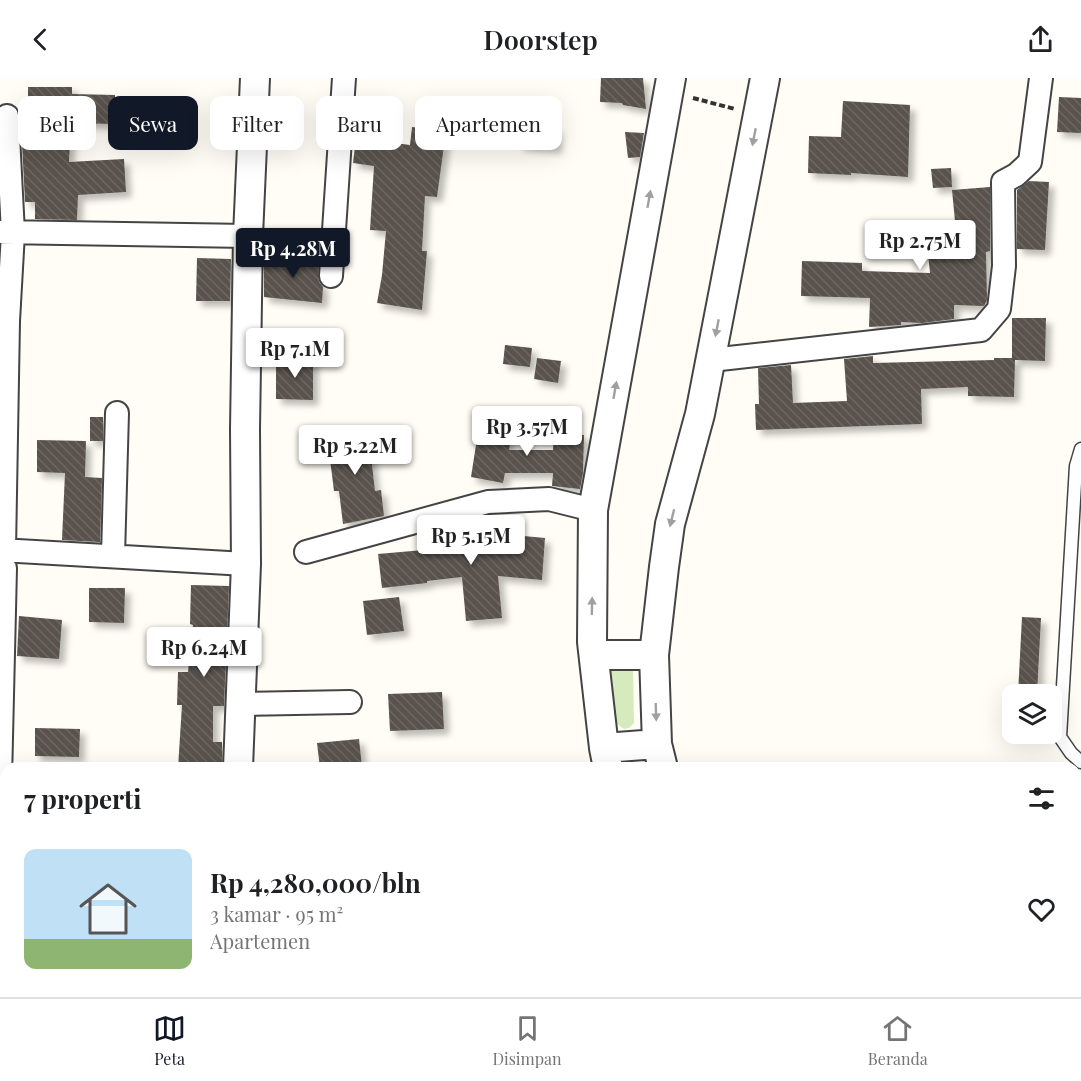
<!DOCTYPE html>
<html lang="id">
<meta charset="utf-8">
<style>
:root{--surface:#fff;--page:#f6f6f6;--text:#202124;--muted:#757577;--line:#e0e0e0;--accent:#111827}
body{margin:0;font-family:"Playfair Display",serif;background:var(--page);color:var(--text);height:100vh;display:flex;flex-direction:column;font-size:22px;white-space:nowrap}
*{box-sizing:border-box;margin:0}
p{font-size:20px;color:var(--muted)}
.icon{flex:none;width:33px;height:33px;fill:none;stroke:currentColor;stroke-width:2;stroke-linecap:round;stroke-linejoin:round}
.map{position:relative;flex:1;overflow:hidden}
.panel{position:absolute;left:0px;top:684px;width:1082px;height:236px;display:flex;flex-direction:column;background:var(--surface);border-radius:18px 18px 0 0;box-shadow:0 6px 24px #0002}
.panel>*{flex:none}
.guide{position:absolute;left:18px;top:18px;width:600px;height:54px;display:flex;gap:12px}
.buttons{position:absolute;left:1002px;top:606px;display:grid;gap:12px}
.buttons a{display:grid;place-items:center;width:60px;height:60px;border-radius:12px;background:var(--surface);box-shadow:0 6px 24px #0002;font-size:30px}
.price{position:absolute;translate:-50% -51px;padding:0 14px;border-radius:6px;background:#fff;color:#222;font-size:20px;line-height:39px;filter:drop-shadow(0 2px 3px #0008)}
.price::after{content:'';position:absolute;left:50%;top:36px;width:18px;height:14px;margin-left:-9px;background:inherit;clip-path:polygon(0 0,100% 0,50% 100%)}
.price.current{background:var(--accent);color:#fff}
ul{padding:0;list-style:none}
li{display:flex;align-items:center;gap:18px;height:150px;padding:0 24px}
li+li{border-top:2px solid var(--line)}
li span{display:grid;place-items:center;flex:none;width:168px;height:120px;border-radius:12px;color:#555}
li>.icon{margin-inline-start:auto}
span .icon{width:72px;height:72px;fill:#fffc;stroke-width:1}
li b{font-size:26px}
h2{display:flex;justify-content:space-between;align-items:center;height:72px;padding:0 24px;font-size:26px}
.pill{padding:0 21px;border-radius:12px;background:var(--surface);box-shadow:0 6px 24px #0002;font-size:21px;line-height:54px}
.pill.current{background:var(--accent);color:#fff}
header{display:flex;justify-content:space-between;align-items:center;height:78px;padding:0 24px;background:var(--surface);font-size:27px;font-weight:600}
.menu{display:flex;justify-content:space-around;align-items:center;height:84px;border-top:2px solid var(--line);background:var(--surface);font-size:16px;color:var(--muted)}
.menu a{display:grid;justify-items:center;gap:3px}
.menu .current{color:var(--accent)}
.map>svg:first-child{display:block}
.grass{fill:#d5ebbd}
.building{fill:url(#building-back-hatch);filter:url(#shadow)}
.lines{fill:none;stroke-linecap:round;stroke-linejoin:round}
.service-casing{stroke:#444;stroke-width:15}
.minor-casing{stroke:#444;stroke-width:26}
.tertiary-casing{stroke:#444;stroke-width:32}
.path{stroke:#333;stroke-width:4;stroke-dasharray:6 3;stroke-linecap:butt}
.service{stroke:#fff;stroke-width:12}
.minor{stroke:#fff;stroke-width:22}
.tertiary{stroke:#fff;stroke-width:28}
.oneway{fill:#a0a0a0}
</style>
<header><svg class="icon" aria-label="back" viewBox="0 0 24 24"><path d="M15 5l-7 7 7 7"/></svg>Doorstep<svg class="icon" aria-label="share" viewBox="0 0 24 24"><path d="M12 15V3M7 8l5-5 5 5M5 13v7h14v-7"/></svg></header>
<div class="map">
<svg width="1081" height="919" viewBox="0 0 1081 919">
<defs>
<pattern id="building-back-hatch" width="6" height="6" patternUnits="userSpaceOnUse" patternTransform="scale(1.5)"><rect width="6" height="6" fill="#5a524d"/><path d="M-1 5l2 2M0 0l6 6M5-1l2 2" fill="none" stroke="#6d6662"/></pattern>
<filter id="shadow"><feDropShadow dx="5.5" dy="5.5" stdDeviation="3" flood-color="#0004"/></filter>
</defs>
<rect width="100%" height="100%" fill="#fffdf5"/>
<!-- grass -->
<path class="grass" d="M 609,582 L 633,589 L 634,645 L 629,650 L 624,651 L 608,639 Z
M 721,914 L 782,914 L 782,915 L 780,919 L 716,919 Z"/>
<!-- building -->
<path class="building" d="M 601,0 L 643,0 L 646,31 L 623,27 L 622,25 L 600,24 Z
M 28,9 L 72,9 L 72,16 L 115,17 L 115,46 L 71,45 L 69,84 L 124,81 L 126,114 L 78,117 L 77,142 L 35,141 L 35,124 L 25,124 L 21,47 L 28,48 Z
M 1059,19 L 1081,20 L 1081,55 L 1057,54 Z
M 843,23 L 910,27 L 908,99 L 851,95 L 851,97 L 808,95 L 809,58 L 841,59 Z
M 520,47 L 557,50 L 556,70 L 518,67 Z
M 412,49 L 446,53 L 437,119 L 425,118 L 422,173 L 427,173 L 422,232 L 377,225 L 382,197 L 386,153 L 370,152 L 374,88 L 353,85 L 356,60 L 410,67 Z
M 625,54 L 644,55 L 640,79 L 628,80 Z
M 951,90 L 952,109 L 933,110 L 931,91 Z
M 1029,103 L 1049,104 L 1045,172 L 1017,171 L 1017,112 Z
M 990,109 L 990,173 L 986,174 L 987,222 L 984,228 L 954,227 L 954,241 L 922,245 L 901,244 L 901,247 L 869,249 L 870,220 L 801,218 L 802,183 L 862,185 L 862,193 L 930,195 L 925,146 L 955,143 L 952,112 Z
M 276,176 L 319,181 L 318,198 L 319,204 L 323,209 L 322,225 L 264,219 L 264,182 L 275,182 Z
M 197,180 L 231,181 L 230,223 L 196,223 Z
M 1012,240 L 1046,240 L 1045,283 L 1015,282 L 1014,319 L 968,318 L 968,309 L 921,311 L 922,346 L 756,352 L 755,326 L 759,326 L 758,290 L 791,287 L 793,325 L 847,323 L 844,281 L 873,278 L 873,285 L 994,282 L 994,280 L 1012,280 Z
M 505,267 L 532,270 L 530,289 L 503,286 Z
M 276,280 L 313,280 L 313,322 L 276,321 Z
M 537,280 L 561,283 L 558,305 L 534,301 Z
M 90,339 L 103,339 L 103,363 L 90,363 Z
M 480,341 L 513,347 L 509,372 L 553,372 L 554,356 L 584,357 L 583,395 L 580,411 L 552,408 L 553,395 L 505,395 L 503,405 L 471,399 Z
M 368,352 L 375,413 L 381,412 L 384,438 L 343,446 L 339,413 L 334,413 L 327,357 Z
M 37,362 L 86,363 L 85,399 L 102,400 L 100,464 L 62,462 L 65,395 L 37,394 Z
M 472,442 L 503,445 L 502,456 L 545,460 L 542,502 L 498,498 L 502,540 L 466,543 L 462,499 L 427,503 L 427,505 L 382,510 L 378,476 L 469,468 L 471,443 Z
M 191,507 L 229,508 L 224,628 L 213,628 L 213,664 L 222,664 L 222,690 L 178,690 L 182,627 L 177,627 L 178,594 L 188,594 L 193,547 L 190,546 Z
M 89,510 L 125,510 L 124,545 L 89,544 Z
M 399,519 L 404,553 L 367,557 L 363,523 Z
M 19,538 L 62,542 L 59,581 L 17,578 Z
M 1022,539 L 1041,540 L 1037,616 L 1018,616 Z
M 442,614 L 444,651 L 390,653 L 388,616 Z
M 35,650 L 80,651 L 79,679 L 35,678 Z
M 359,661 L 362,689 L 320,690 L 317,665 Z"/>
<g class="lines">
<!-- service casing -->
<g class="service-casing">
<path id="service" d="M 1081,371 L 1076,388 L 1060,659 L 1071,675 L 1081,684"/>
</g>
<!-- minor casing -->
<g class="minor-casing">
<path id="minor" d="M 0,154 L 248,158
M 331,198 L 344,0
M 711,282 L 981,252 L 999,231 L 1004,188 L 1003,104 L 1016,97 L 1030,84 L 1041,0
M 0,472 L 246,486
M 4,472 L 8,243 L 13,155 L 7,38
M 306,474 L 488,424 L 549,421 L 593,432
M 113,478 L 117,335
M 241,626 L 350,624
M 0,702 L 5,490
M 0,737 L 6,737
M 47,919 L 47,914
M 156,919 L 157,914
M 623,919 L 651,914"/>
</g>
<!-- tertiary casing -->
<g class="tertiary-casing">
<path id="tertiary" d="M 594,577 L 654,577
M 604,670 L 657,666
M 238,690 L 246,486 L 245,351 L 248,158 L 255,0
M 608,690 L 604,670 L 592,564 L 593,432 L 671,0
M 663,690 L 657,666 L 654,577 L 664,489 L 670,446 L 700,336 L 765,0
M 688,914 L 690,919
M 811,914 L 818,919
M 197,919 L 197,914"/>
</g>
<!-- path -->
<path class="path" d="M 693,20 L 735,31"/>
<!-- service -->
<use href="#service" class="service"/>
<!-- minor -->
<use href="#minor" class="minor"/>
<!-- tertiary -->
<use href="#tertiary" class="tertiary"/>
</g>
<!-- one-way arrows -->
<defs><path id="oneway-solid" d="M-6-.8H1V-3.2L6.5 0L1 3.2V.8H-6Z" transform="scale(1.5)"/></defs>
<g class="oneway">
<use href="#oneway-solid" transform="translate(754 59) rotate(101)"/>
<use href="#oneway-solid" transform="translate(649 121) rotate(-80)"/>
<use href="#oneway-solid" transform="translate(717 250) rotate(101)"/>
<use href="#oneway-solid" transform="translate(615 312) rotate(-80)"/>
<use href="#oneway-solid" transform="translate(672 440) rotate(104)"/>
<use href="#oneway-solid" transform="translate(592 528) rotate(-89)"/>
<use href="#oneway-solid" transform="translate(656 634) rotate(88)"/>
</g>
</svg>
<div class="buttons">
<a><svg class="icon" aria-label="layers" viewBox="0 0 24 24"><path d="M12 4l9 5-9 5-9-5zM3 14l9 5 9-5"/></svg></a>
</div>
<b class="price" style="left:920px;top:193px">Rp 2.75M</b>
<b class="price current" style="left:293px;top:201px">Rp 4.28M</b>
<b class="price" style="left:295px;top:301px">Rp 7.1M</b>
<b class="price" style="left:527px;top:379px">Rp 3.57M</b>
<b class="price" style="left:355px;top:398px">Rp 5.22M</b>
<b class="price" style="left:471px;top:488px">Rp 5.15M</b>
<b class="price" style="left:204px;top:600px">Rp 6.24M</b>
<div class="guide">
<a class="pill">Beli</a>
<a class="pill current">Sewa</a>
<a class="pill">Filter</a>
<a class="pill">Baru</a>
<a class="pill">Apartemen</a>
</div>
<section class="panel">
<h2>7 properti<svg class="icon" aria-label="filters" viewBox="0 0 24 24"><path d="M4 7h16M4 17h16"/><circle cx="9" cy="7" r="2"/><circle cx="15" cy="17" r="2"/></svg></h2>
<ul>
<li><span style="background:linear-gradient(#bfe0f5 75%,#8fb573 0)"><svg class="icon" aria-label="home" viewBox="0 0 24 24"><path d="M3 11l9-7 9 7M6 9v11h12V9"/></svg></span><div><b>Rp 4,280,000/bln</b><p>3 kamar · 95 m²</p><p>Apartemen</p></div><svg class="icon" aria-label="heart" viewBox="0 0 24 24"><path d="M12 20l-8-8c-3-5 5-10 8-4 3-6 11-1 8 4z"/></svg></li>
</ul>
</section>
</div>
<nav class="menu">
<a class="current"><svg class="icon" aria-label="map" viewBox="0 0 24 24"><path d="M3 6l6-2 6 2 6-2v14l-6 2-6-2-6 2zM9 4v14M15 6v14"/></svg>Peta</a>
<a><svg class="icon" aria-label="saved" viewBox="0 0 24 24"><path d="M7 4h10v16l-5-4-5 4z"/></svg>Disimpan</a>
<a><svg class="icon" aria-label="home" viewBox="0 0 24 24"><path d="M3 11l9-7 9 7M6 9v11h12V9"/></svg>Beranda</a>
</nav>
